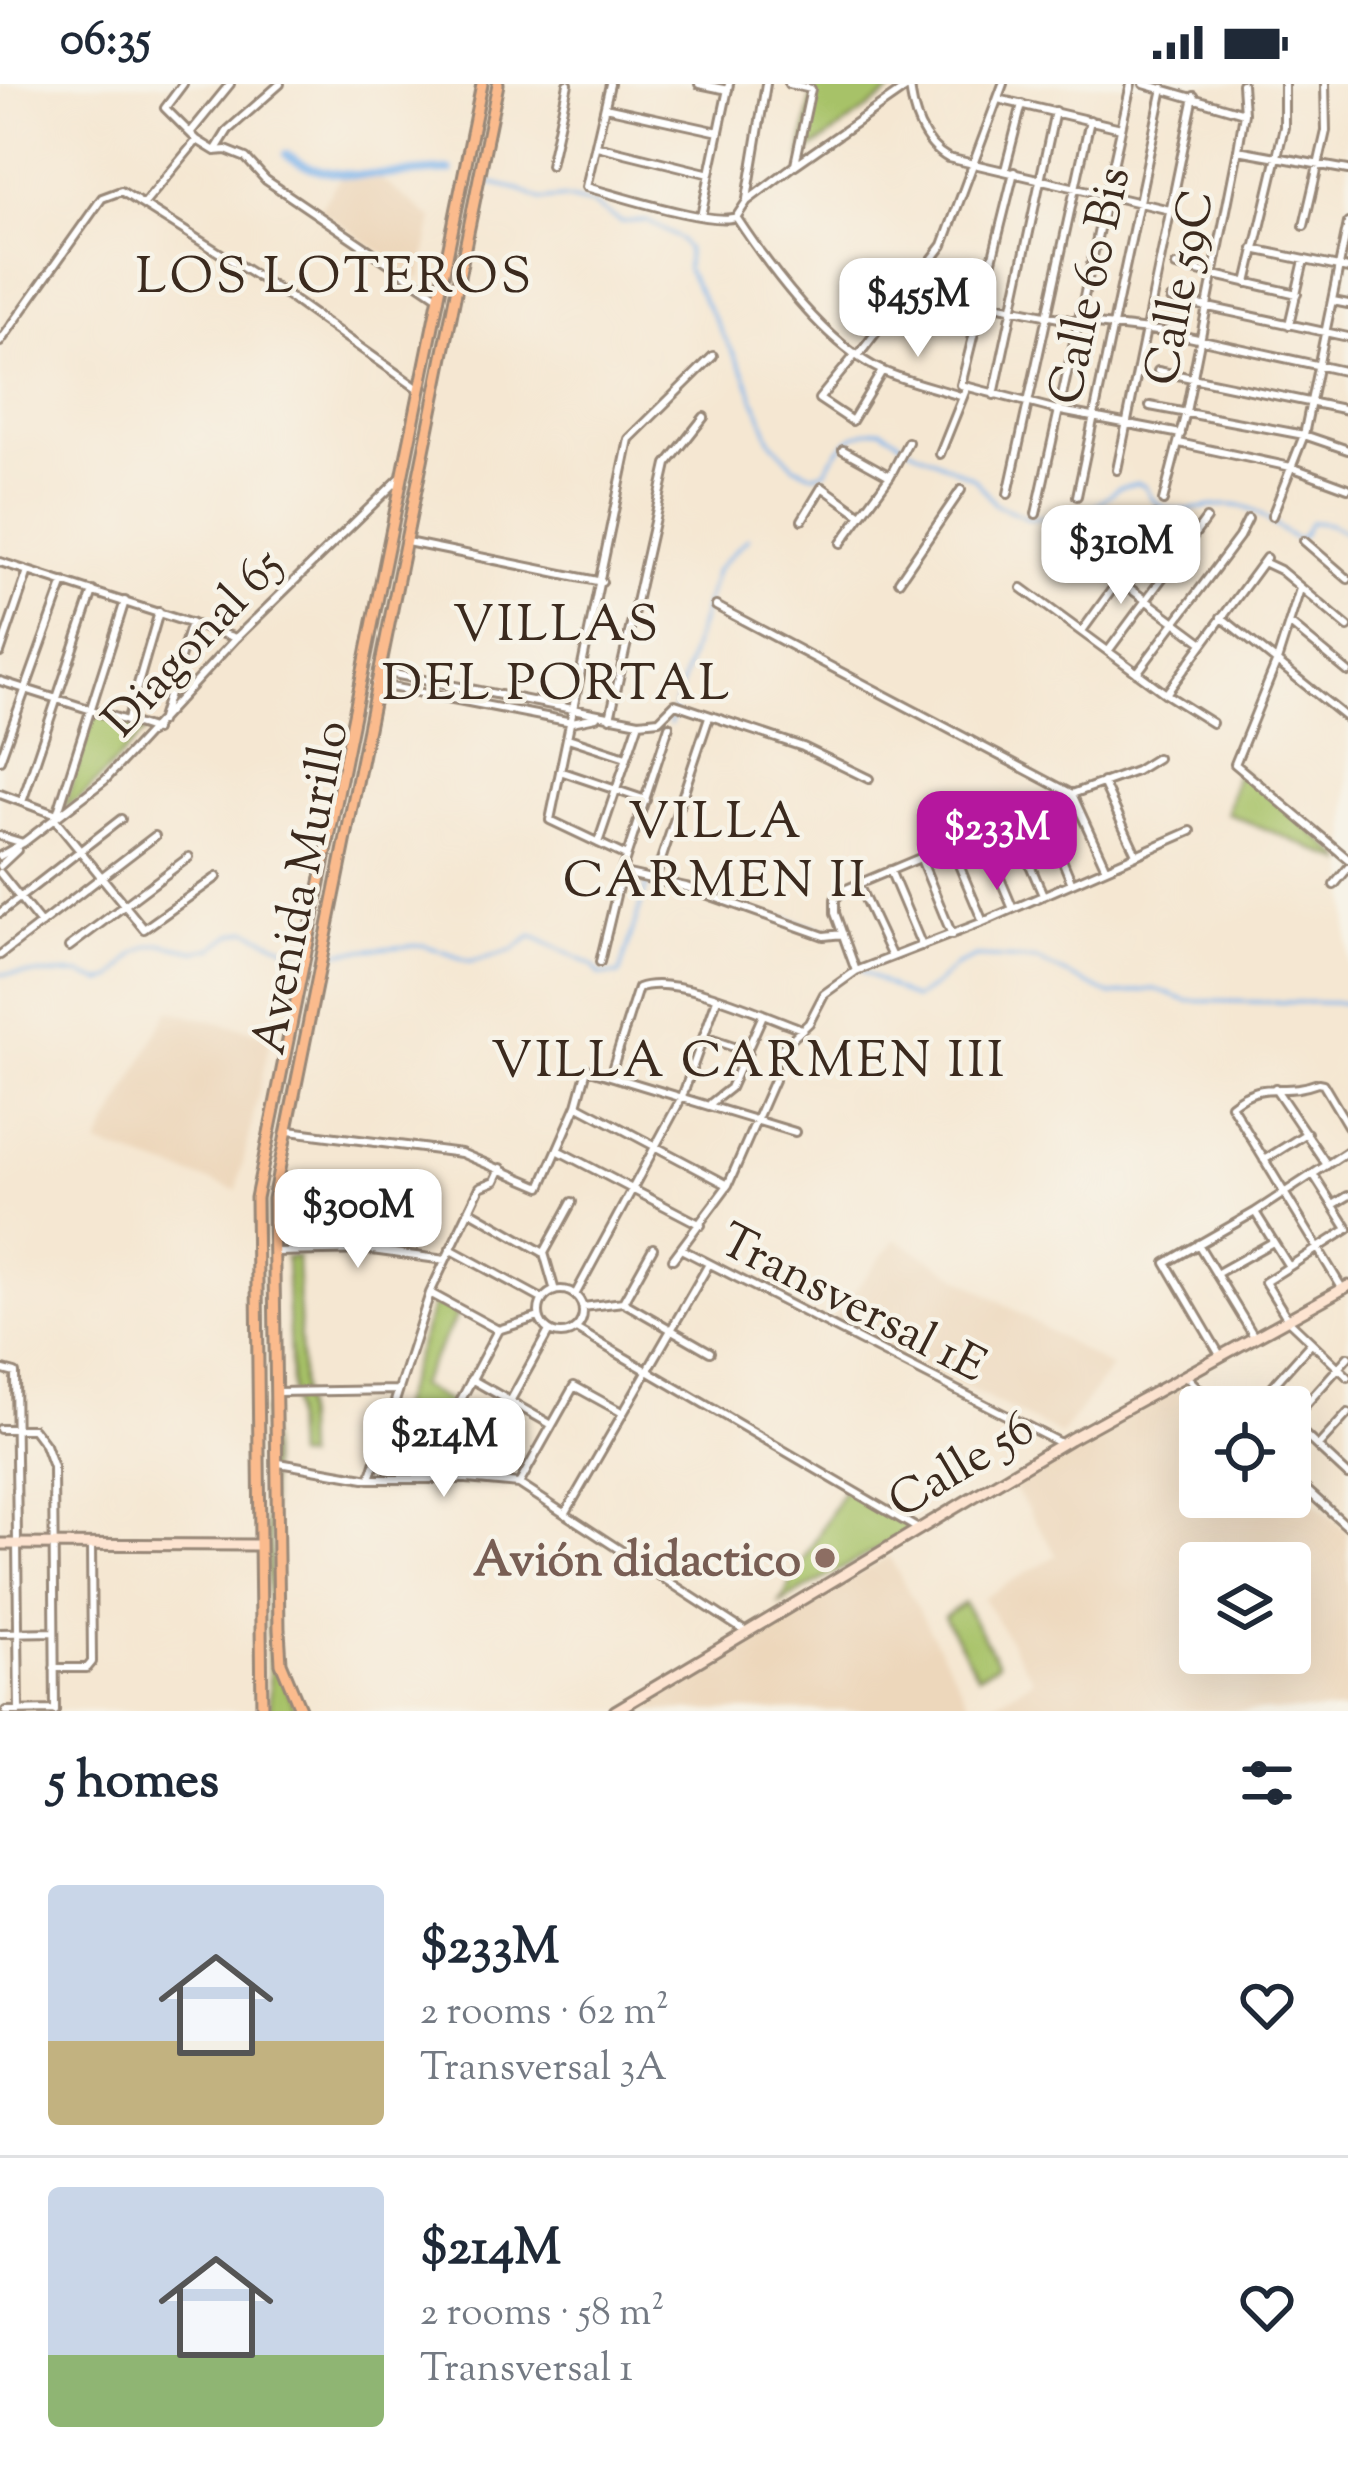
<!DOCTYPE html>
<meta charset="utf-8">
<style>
:root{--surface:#fff;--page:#f2f2f3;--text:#1f2937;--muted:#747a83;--line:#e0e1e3;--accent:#b5179e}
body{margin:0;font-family:"Sorts Mill Goudy",serif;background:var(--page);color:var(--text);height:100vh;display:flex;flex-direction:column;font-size:45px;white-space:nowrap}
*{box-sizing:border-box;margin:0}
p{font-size:39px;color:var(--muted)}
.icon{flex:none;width:66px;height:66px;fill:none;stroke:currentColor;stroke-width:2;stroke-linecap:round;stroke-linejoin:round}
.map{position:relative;height:1627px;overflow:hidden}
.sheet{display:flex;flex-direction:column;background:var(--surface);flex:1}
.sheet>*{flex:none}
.tools{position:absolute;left:1179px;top:1302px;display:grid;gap:24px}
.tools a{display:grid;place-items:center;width:132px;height:132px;border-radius:12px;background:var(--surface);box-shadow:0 12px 48px #0002;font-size:60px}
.price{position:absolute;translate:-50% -102px;padding:0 27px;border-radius:24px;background:#fff;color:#222;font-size:39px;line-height:78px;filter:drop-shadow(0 3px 6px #0008)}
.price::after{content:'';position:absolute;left:50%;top:72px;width:36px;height:27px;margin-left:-18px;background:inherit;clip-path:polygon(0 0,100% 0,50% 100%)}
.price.on{background:var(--accent);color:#fff}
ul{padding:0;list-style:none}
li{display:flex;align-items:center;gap:36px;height:300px;padding:0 48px}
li+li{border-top:3px solid var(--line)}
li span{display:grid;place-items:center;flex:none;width:336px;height:240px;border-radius:12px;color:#555}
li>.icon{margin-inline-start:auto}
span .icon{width:144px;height:144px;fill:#fffc;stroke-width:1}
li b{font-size:51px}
h2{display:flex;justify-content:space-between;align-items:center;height:144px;padding:0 48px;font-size:51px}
.status{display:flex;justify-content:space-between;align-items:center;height:84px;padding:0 60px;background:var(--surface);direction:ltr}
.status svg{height:33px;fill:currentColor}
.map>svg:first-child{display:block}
.built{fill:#edd7bb;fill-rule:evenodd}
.green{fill:#a7c268;stroke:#717643;stroke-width:3}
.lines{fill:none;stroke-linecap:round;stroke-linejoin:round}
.stream{stroke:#7cb4ec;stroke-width:3}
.canal{stroke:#7cb4ec;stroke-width:8}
.street-casing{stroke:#988878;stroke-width:12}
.secondary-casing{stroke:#988878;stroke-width:15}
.primary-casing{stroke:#988878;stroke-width:15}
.street{stroke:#fff;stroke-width:6}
.secondary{stroke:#fde4d1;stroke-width:9}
.primary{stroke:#fbbb8d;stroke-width:9}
.education-dot{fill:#8d6e63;stroke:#f7f3e8;stroke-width:4.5}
.labels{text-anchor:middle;stroke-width:9;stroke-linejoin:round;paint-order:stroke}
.street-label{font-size:48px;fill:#3b2a1e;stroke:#f7f3e8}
.education-label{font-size:48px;font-weight:bold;fill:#785e54;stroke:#f7f3e8;text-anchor:end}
.neighbourhood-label{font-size:51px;letter-spacing:3px;fill:#3b2a1e;stroke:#f7f3e8}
</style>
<div class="status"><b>06:35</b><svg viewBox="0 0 49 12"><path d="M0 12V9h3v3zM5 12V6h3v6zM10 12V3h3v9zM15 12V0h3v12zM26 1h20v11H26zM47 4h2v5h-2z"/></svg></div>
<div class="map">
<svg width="1348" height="1627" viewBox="0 0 1348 1627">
<rect width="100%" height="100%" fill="#f7f3e8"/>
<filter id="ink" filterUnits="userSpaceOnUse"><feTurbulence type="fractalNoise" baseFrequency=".00833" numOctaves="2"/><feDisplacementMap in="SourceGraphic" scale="24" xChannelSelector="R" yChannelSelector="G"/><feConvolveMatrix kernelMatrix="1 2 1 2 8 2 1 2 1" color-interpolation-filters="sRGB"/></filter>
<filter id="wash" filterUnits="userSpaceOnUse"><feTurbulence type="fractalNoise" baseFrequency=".004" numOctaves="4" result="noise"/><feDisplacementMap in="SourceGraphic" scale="48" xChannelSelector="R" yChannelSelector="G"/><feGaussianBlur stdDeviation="2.7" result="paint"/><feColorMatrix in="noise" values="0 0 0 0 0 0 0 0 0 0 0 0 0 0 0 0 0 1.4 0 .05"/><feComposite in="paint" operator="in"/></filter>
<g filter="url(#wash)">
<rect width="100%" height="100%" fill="#f5e7d2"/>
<!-- built -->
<path class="built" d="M 341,92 L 379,94 L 433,135 L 420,196 L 319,125 Z
M 169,926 L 271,952 L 237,1106 L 98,1061 Z
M 896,1155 L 1111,1284 L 1061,1351 L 831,1236 Z
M 1183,1302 L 1206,1323 L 1200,1323 L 1200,1413 L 1290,1413 L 1290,1396 L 1348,1449 L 1348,1627 L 981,1627 L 1033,1596 L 983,1514 L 1057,1471 L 1012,1401 L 1120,1334 ZM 1200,1479 L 1290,1479 L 1290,1569 L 1200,1569 Z
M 889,1472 L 974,1627 L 637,1627 L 731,1566 Z"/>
<!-- green -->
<path class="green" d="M 814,0 L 902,0 L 801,73 Z
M 94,630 L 145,647 L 85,710 L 64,724 Z
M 1238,685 L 1343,774 L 1344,778 L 1227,729 Z
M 286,1173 L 297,1173 L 304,1375 L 294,1373 Z
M 434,1218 L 457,1231 L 418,1302 L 456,1322 L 419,1391 L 376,1391 Z
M 268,1326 L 273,1556 L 277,1584 L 296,1627 L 270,1627 L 264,1327 Z
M 844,1405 L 913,1445 L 780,1519 Z
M 964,1519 L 998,1579 L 978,1592 L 944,1533 Z"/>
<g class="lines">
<!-- stream -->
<path class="stream" d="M 488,98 L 521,106 L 541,116 L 564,114 L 594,121 L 621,138 L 647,137 L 680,155 L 687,166 L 687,186 L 744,288 L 771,357 L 794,382 L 813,390 L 825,387 C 839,362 850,347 882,345 L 908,363 L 974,394 L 995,420 L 1029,435 L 1084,431 L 1118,404 L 1137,399 L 1145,402 C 1164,447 1209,412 1247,424 C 1265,430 1278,447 1296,455 L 1302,453 L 1310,438 L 1328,440 L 1348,449
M 670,640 L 716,486 L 748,454
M 782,834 L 830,849
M 847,853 L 863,888 L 914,915 L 934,902 L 955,882 L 976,873 L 1036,876 L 1111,911 L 1154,905 L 1188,917 L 1348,919
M 327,869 L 424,861 L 471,878 L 513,866 L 532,852 L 592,881 L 600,891 L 619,891 L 649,794
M 0,890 L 80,890 L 102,898 L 114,894 L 136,869 L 149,862 L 162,860 L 196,867 L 214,864 L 233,850 L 248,846 L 300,870"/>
<!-- canal -->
<path class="canal" d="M 286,70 C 331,103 397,88 450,87"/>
</g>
</g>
<g filter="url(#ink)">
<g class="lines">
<!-- street casing -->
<g class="street-casing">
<path id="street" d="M 183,0 L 165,24 L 197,56 L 215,67 L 226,66 L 246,74 L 266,96 L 440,214
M 610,0 L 586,103 C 617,111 711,142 736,133 C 769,183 827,262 883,287 C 908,298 937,304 963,313
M 699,0 L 728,6
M 789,0 L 811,5 L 795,80
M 910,0 C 912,28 922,59 948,74 L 1170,126
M 1144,0 L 1244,29
M 998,15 L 1121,44
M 605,23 L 719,48
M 190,49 L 230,0
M 597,62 L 710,90
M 1238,66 L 1348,86
M 215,67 L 228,46 L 280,0
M 550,81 L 568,0
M 1005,86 L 1022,20
M 1014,88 L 961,301 L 1061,327 L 1181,350
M 747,115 L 766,0
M 144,120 L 197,56
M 701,132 L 729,0
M 737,132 L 747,117 L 795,81 L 910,1
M 1304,142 L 1326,47 L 1325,0
M 1253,165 L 1348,185
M 1176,182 L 1297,210
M 1247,199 L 1284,43 L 1284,0
M 1171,215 L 1348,253
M 1333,217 L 1348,220
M 980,218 L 1079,238 L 1166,248 L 1348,288
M 1289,241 L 1304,176
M 0,258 L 102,114 L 121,107 L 282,208 L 420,306
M 856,270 L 819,315 L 852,337 L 882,287
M 858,272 L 943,161 L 1003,0
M 1158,287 L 1348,326
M 994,311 L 1055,27
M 1150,322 L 1304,351 L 1348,366
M 1179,359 L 1291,383 L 1348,404
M 843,366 L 890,392
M 940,370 L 967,303
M 1117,386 L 1194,12
M 1008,410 L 1090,36
M 1077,412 L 1163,4
M 1163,417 L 1186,328 L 1238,66 L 1244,29 L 1242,0
M 1036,430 L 1131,0
M 1272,432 L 1304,351 L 1348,139
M 802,436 L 822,403 L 861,431
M 1065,456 L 1202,558
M 1304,457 L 1348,495
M 407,458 L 602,498
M 841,459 L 890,392 L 908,358
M 0,478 L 236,554
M 1263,478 L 1280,486 L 1348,543
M 899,497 L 961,406
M 1022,504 L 1166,610 L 1212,639
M 1300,505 L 1277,577 L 1235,680 L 1348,775
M 716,522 L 1072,710 L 1105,782
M 1221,533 L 1348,635
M 1289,539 L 1348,588
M 1082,547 L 1153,449 L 1154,432
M 1109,566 L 1206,435
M 0,569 L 28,487
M 378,587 L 639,638 L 659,636 L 675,620 L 803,663 L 869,695
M 1137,589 L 1239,453 L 1248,435
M 0,597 L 155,646
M 375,600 L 572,638 L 596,633
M 1166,610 L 1266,474
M 610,634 L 667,380 L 704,333
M 127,638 L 159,528
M 160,638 L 191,539
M 568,654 L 626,673
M 0,676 L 64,498
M 560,687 L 646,716
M 1103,698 L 1136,770
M 0,710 L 57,731
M 22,718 L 93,507
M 1040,723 L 1071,797
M 57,731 L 125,517
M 55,736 L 144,845 L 217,793
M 1011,737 L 1043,811
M 981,749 L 1013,825
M 0,752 L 23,759
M 598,759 L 639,638
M 951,762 L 983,838
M 0,772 L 23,759 L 105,696 L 236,554 L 399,395
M 626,772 L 550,736 L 629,355 L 713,272
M 921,775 L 952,851
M 0,782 L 17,766
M 890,786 L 922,862
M 0,789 L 41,840
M 624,789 L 686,803 L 824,852 L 843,850
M 655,794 L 709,633
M 858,800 L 892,873
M 1334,801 L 1348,784
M 0,829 L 121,735
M 69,863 L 189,773
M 0,871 L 155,752
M 600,878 L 622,786 L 669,642
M 856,887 L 835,829 L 835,815 L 844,806 L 1072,710 L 1136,687 L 1157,674
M 704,953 L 748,968
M 610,992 L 638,904 C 675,889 764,932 802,945
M 1275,1004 L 1327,1081
M 711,1019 L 730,1004 L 763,931
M 577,1021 L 728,1101
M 289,1047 L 461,1069 L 541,1103 L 577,1021 L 587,985 L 795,1048
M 561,1068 L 701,1141
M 1264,1076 L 1307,1049
M 1313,1090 L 1348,1145 L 1265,1198 L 1289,1237 L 1348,1293
M 1333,1121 L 1348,1112
M 469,1126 L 544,1169
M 1255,1128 L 1288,1181
M 1198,1160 L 1255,1254
M 450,1165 L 542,1215
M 681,1165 L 1062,1360
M 275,1168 L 372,1166 L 445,1176
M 673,1175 L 728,1101 L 774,996 L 776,970 L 809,939 L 824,910 L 856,887 L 983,838 L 1191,747
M 1216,1190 L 1273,1158
M 1342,1204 L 1231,1021 C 1265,994 1281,1013 1318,999 L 1323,1000 L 1348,1042
M539 1228a22 22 0 1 1 44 0a22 22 0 1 1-44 0Z
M 555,1207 L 544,1169 L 572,1118
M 430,1209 L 498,1246
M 575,1211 L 682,1013 L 717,915
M 623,1218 L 653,1164
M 583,1223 L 623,1218 L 710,1268
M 576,1245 L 920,1446
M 1220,1271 L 1166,1179 L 1255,1128 L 1348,1067
M 0,1285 L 15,1289 L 19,1627
M 1186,1292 L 1217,1323
M 471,1295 L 552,1341
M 277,1308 L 398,1306
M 1254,1323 L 1311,1259
M 1290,1337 L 1348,1391
M 1290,1338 L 1348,1273
M 0,1345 L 33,1345 L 45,1361 L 53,1383 L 55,1627
M 1318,1362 L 1348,1329
M 279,1379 L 370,1395 L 467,1395 L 519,1400 L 746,1548
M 1290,1391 L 1348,1443
M 370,1395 L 430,1209 L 480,1103 L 495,1097 L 501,1084
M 419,1395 L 498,1246 L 539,1233
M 467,1395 L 549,1247
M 519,1400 L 574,1302 L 623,1329
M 565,1430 L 709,1180
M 0,1549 L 54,1548
M 54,1584 L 87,1584 L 92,1578 L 91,1461
M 6,1627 L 55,1626"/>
</g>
<!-- secondary casing -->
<g class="secondary-casing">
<path id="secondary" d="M 0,1460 L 259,1461
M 615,1627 L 1070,1355 L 1348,1202"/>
</g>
<!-- primary casing -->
<g class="primary-casing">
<path id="primary" d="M 262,1627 L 256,1114 L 482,0
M 301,1627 L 281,1579 L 279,1546 L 273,1115 L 498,0"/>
</g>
<!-- street -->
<use href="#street" class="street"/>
<!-- secondary -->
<use href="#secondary" class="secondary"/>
<!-- primary -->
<use href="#primary" class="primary"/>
</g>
</g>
<!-- markers -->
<circle class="education-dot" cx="825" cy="1474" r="12"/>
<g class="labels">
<!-- street labels -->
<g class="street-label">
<text transform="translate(1087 201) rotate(-78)" y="17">Calle 60 Bis</text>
<text transform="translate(1177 203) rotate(-79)" y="17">Calle 59C</text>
<text transform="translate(191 557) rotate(-47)" y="17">Diagonal 65</text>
<text transform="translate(298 803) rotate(-79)" y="17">Avenida Murillo</text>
<text transform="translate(854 1217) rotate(27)" y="17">Transversal 1E</text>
<text transform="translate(960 1379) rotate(-31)" y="17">Calle 56</text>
</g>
<!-- education labels -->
<g class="education-label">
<text x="801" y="1491">Avión didactico</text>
</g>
<!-- neighbourhood labels -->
<g class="neighbourhood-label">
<text x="335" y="208">LOS LOTEROS</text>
<text x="557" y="556">VILLAS<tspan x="557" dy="59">DEL PORTAL</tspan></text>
<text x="716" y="753">VILLA<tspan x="716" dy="59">CARMEN II</tspan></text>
<text x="749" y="992">VILLA CARMEN III</text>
</g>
</g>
</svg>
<div class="tools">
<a><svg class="icon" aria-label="locate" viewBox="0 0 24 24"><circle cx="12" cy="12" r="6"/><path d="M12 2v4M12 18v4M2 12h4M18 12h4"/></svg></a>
<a><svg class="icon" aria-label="layers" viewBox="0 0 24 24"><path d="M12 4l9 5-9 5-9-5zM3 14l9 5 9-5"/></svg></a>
</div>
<b class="price" style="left:918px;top:276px">$455M</b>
<b class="price" style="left:1121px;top:523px">$310M</b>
<b class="price on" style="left:997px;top:809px">$233M</b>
<b class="price" style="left:358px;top:1187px">$300M</b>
<b class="price" style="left:444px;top:1416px">$214M</b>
</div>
<section class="sheet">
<h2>5 homes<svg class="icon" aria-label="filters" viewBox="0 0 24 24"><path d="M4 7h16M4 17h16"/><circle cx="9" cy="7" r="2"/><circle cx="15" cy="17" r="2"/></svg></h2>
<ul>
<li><span style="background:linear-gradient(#c9d6e8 65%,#c2b280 0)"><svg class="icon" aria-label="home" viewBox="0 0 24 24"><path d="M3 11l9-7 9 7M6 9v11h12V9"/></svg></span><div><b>$233M</b><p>2 rooms · 62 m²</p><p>Transversal 3A</p></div><svg class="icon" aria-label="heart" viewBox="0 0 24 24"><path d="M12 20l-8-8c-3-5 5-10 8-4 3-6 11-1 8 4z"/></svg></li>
<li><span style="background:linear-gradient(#c9d6e8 70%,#8fb573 0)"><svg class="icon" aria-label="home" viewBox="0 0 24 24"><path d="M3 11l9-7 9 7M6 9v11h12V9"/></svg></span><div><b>$214M</b><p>2 rooms · 58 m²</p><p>Transversal 1</p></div><svg class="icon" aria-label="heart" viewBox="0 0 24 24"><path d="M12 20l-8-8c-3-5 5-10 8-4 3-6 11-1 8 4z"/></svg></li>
</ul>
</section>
